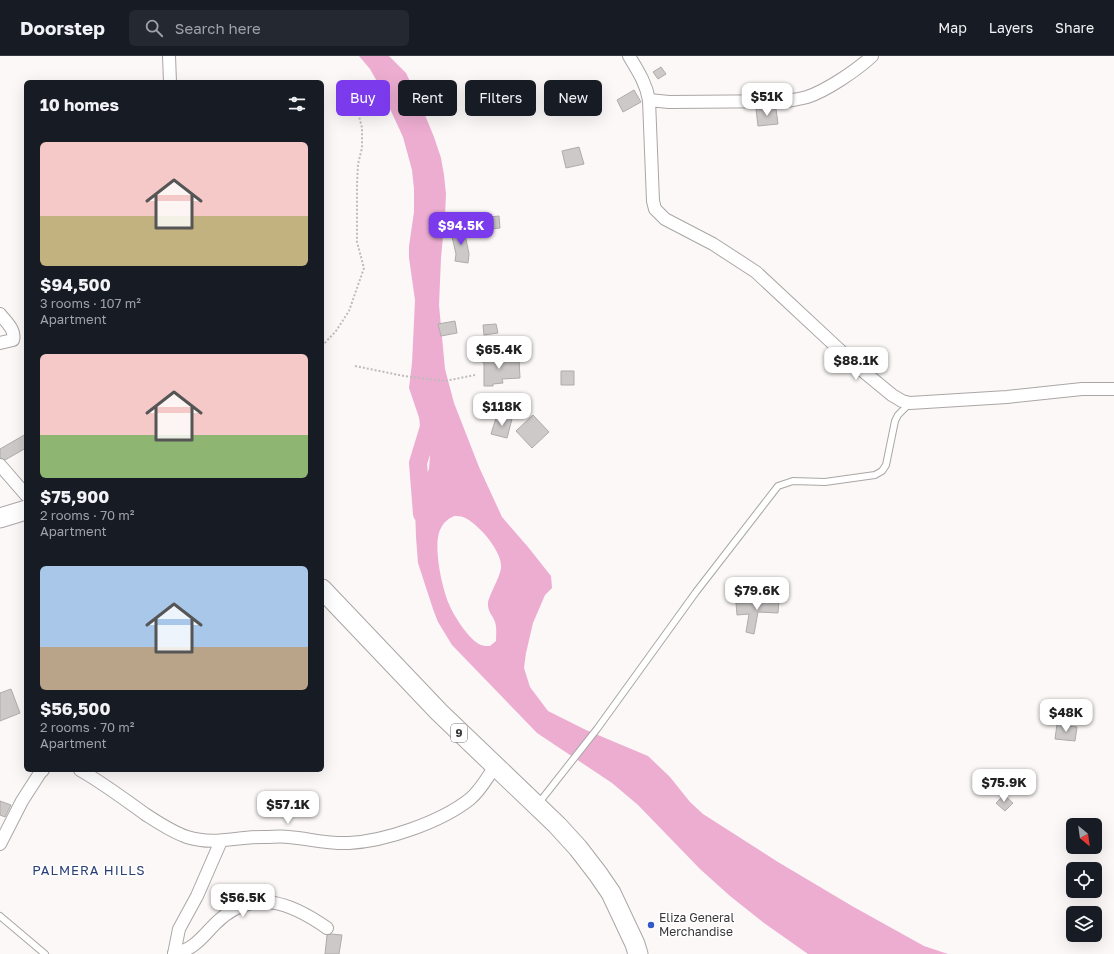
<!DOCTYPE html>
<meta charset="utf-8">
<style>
:root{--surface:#171b24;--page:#242831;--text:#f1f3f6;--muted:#9ea1a6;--line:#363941;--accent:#7c3aed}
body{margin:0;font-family:"Golos Text",sans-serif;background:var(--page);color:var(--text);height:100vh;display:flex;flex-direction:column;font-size:15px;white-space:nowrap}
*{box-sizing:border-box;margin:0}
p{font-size:13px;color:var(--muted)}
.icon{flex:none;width:22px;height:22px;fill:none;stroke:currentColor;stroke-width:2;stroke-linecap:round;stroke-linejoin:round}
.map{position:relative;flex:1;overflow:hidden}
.details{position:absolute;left:24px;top:24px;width:300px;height:692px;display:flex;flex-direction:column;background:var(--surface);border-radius:6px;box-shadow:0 4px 16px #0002}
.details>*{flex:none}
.banner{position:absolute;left:336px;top:24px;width:380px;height:36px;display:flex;gap:8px}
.needle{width:26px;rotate:151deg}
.tools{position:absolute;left:1066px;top:762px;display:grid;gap:8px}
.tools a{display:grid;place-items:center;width:36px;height:36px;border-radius:6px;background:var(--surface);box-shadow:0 4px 16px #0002;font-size:20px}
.price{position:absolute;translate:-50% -34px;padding:0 9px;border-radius:8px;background:#fff;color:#222;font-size:13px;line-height:26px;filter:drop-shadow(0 1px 2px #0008)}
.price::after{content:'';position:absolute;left:50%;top:24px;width:12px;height:9px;margin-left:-6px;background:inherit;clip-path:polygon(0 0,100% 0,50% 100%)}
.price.current{background:var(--accent);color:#fff}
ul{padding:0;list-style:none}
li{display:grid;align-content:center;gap:8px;height:212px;padding:0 16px}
li span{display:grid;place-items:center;height:124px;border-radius:6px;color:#555}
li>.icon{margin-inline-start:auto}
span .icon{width:72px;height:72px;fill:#fffc;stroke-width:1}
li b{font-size:17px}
h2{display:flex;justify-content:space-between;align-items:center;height:48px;padding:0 16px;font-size:17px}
.chip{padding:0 14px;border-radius:6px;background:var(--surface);box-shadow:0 4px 16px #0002;font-size:14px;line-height:36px}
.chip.current{background:var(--accent);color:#fff}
header{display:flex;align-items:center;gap:24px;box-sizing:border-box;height:56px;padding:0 20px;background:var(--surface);border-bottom:1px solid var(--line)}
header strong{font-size:19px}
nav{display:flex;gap:22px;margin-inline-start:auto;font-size:14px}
.search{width:280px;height:36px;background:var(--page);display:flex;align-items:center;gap:10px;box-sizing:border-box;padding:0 14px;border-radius:6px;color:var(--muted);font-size:15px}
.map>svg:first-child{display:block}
.water{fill:#edadd1;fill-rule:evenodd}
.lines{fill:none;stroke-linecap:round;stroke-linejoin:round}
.river{stroke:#edadd1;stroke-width:18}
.building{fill:#cdc9c9;stroke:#afabab}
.service-casing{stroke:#aaa6a5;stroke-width:8}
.minor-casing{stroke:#aaa6a5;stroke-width:14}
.trunk-casing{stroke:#aaa6a5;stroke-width:21}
.path{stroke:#bfbcbb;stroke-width:2;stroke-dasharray:2 2;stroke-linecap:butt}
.service{stroke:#fff;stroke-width:6}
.minor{stroke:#fff;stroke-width:12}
.trunk{stroke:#fff;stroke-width:19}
.poi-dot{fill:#3459c9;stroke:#fff;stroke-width:1.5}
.labels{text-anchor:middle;stroke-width:3;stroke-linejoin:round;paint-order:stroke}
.shield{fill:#fff;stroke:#747373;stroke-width:1}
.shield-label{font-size:11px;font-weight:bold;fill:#393737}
.poi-label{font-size:12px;fill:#393737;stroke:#fff;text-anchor:start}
.neighbourhood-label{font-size:13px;letter-spacing:1px;fill:#2a4078;stroke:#fff}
</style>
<header>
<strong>Doorstep</strong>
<div class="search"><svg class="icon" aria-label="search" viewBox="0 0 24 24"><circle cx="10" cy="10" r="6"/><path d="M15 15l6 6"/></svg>Search here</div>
<nav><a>Map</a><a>Layers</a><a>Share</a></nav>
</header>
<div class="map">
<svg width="1114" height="898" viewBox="0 0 1114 898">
<rect width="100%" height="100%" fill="#fcf8f7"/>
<!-- water -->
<path class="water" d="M 359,0 L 389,0 L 406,17 L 418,42 L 434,81 L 441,102 L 444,119 L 446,138 L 445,160 L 441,202 L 439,249 L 445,313 L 454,347 L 479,411 L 502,461 L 528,491 L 551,520 L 552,532 L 545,539 L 533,567 L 526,597 L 524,612 L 530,631 L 548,655 L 586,674 L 648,700 L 670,721 L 690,746 L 703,758 L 778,806 L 852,850 L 924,890 L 948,898 L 808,898 L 764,867 L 730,840 L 700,813 L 638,749 L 612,727 L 537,677 L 452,589 L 438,566 L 433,553 L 418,507 L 416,481 L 415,452 L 418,439 L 429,413 L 430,400 L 428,388 L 409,332 L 412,307 L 415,244 L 409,202 L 409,190 L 414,156 L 414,133 L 412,114 L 403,81 L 379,29 L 370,13 ZM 454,460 C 457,460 461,460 463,461 C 478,467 503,496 501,512 C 500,522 487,542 488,549 C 488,556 493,560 495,566 C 497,572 496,579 496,585 L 490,590 C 487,590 483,590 481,589 C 470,585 453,559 449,548 C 442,532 432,487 441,472 C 444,466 448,463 454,460 Z"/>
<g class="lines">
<!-- river -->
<path class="river" d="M 422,458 L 418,407 L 429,371 L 428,358"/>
</g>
<!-- building -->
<path class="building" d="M 661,11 L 666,18 L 658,23 L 653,16 Z
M 634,34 L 641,46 L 623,56 L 617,44 Z
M 756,53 L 776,53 L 778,68 L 758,70 Z
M 579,91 L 584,108 L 566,112 L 562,95 Z
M 499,160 L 500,172 L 482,174 L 481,162 Z
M 464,173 L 469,198 L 468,207 L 455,205 L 456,198 L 451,176 Z
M 455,265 L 457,277 L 441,280 L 438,268 Z
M 496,268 L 498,277 L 484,279 L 483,269 Z
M 483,296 L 493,297 L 492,305 L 519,303 L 520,322 L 502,323 L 503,327 L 493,328 L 493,330 L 484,330 L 484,306 L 482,306 Z
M 561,315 L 574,315 L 574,329 L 561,329 Z
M 497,359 L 512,363 L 507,382 L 491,378 Z
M 533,359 L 549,376 L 532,392 L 516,375 Z
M 26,378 L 26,392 L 5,404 L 0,402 L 0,393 Z
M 760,542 L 779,543 L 778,557 L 758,556 L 754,578 L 746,576 L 749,558 L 737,559 L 736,547 L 760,546 Z
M 11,633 L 20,657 L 0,665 L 0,637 Z
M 1057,668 L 1077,671 L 1075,685 L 1055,683 Z
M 1004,739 L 1013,747 L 1005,755 L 996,747 Z
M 0,745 L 11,749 L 5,761 L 0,759 Z
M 331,878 L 342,879 L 339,898 L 325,898 L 327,879 Z"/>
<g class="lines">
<!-- service casing -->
<g class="service-casing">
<path id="service" d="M 538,748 L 597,673 L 696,536 L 778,430 L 793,425 L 825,426 L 875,419 L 882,415 L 886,409 L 895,365 L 898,359 L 910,347
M 0,860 L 45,898"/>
</g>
<!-- minor casing -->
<g class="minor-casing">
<path id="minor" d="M 169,0 L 170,26
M 629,0 C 638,15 646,27 649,44 L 653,145 L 655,153 L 665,163 L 713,188 L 756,216 L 858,311 L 892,339 L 902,345 L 910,347 L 1007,341 L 1082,333 L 1114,333
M 649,44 L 669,46 L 786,45 C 793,44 800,43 807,41 C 826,35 857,14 872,0
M 0,258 C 6,266 16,274 13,284 L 0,287
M 0,409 L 26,439
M 80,714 C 103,727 124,743 145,758 C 159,767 172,776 187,781 C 216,790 237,780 265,781 C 273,781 281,780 289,781 C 310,783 329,788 349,787 C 386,785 441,766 470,743 C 481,734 488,720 496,709
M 0,788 L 22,745 L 40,717 L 43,714
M 174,897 C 193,895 203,880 215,868 C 252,831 290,846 327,872
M 174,898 L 179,873 L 197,840 L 221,785"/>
</g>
<!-- trunk casing -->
<g class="trunk-casing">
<path id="trunk" d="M 0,462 L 26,454
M 322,533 L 439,656 L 557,769 L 578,792 L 598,818 L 611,837 L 635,888 L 638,898"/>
</g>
<!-- path -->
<path class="path" d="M 322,290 L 336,275 L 349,255 L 364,212 L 357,186 L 357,128 L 358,108 L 362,92 L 362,72 L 354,40
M 355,310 L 404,320 L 445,325 L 475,319"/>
<!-- service -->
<use href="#service" class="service"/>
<!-- minor -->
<use href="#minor" class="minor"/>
<!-- trunk -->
<use href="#trunk" class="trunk"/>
</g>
<!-- markers -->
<circle class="poi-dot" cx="651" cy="869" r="4"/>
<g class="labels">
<!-- shield labels -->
<rect class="shield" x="451" y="668" width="16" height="18" rx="3"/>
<g class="shield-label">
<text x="459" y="681">9</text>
</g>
<!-- poi labels -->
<g class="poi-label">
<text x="659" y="866">Eliza General<tspan x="659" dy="14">Merchandise</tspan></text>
</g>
<!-- neighbourhood labels -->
<g class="neighbourhood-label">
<text x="89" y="819">PALMERA HILLS</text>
</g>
</g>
</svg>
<div class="tools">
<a><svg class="needle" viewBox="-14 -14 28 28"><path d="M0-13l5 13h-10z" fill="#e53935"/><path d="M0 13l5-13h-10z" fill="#9ea1a6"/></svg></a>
<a><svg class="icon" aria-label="locate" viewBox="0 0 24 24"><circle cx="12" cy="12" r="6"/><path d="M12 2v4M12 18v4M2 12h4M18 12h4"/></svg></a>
<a><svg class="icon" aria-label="layers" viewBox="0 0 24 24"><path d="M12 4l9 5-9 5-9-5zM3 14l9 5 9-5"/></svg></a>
</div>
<b class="price" style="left:767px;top:61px">$51K</b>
<b class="price current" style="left:461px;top:190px">$94.5K</b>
<b class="price" style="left:499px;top:314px">$65.4K</b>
<b class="price" style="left:856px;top:325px">$88.1K</b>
<b class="price" style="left:502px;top:371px">$118K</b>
<b class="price" style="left:757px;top:555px">$79.6K</b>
<b class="price" style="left:1066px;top:677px">$48K</b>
<b class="price" style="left:1004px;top:747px">$75.9K</b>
<b class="price" style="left:288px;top:769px">$57.1K</b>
<b class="price" style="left:243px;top:862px">$56.5K</b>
<div class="banner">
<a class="chip current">Buy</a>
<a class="chip">Rent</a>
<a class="chip">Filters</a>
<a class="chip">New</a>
</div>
<section class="details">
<h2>10 homes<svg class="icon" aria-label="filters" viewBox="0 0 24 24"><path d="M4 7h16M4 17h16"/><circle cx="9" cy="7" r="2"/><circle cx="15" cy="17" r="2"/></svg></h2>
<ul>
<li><span style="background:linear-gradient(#f6c9c9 60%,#c2b280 0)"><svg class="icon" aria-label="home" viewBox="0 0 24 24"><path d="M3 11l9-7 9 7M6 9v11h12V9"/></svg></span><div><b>$94,500</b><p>3 rooms · 107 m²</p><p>Apartment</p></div></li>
<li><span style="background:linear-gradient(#f6c9c9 65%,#8fb573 0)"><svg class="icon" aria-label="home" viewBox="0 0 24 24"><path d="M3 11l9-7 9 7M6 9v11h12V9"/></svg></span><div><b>$75,900</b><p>2 rooms · 70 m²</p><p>Apartment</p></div></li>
<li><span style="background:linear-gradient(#a9c7e8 65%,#b9a48a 0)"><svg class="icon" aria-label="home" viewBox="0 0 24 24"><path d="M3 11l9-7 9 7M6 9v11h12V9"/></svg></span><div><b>$56,500</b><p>2 rooms · 70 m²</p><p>Apartment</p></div></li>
</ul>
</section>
</div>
